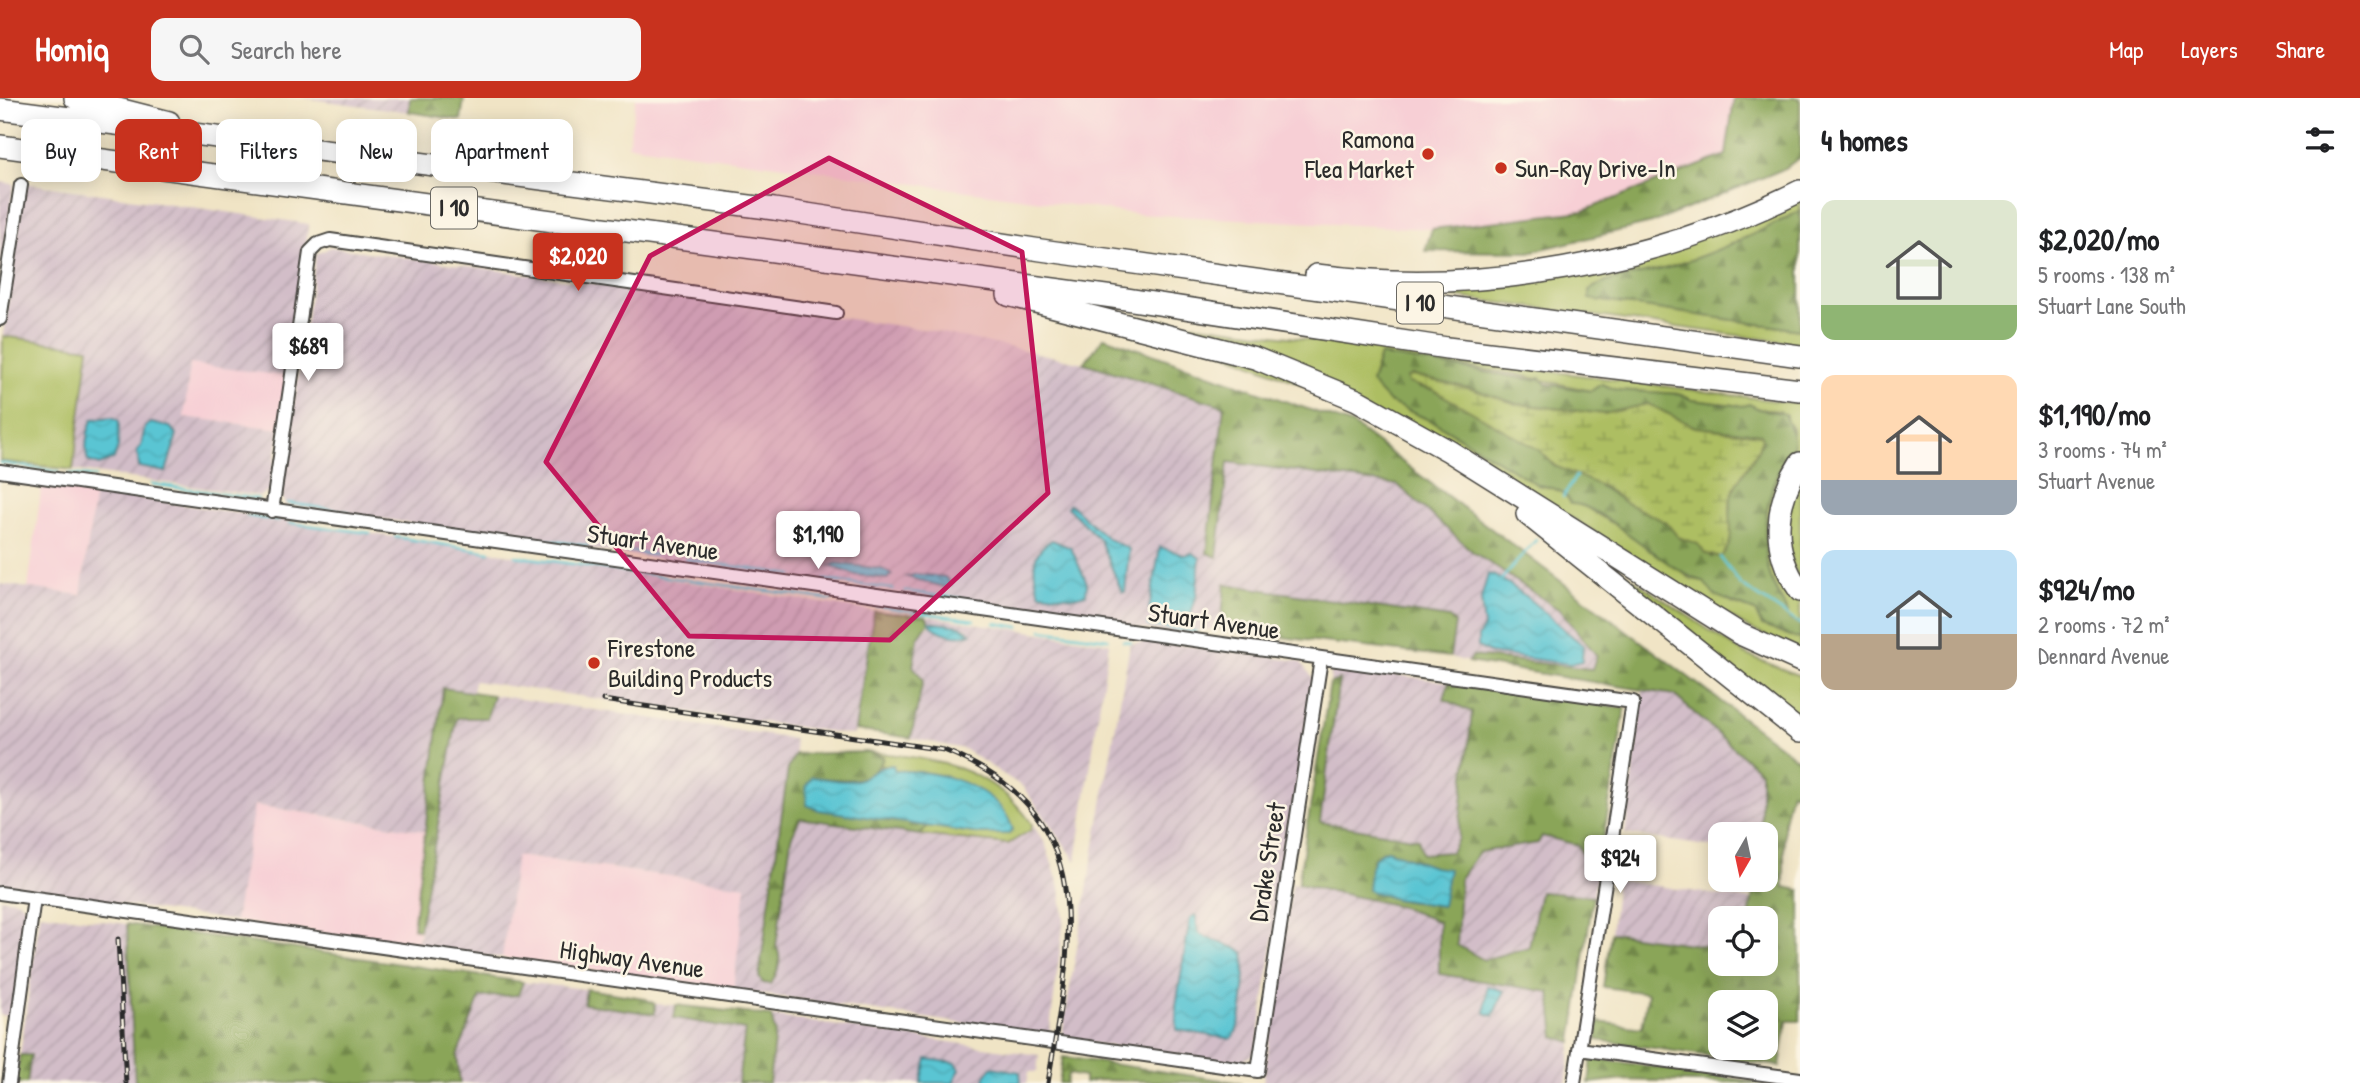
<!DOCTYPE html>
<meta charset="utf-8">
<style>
:root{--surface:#fff;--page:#f6f6f6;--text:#202124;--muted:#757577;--accent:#c8321e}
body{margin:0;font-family:"Patrick Hand",sans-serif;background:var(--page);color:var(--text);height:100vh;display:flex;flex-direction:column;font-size:26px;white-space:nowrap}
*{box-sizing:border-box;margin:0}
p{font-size:23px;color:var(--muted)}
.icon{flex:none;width:38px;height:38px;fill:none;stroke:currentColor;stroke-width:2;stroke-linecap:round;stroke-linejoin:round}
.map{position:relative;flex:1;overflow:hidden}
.details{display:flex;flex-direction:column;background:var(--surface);width:560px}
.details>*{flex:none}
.top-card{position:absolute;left:21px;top:21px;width:665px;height:63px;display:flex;gap:14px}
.needle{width:46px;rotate:189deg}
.buttons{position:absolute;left:1708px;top:724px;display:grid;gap:14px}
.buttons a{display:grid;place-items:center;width:70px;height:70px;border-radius:14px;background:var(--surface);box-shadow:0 4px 18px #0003;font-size:35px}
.price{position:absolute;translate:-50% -60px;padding:0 16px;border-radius:7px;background:#fff;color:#222;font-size:23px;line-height:46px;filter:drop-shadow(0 2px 4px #0008)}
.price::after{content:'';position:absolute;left:50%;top:42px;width:21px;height:16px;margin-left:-10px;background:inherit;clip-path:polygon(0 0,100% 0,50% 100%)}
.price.selected{background:var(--accent);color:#fff}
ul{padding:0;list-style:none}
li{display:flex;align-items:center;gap:21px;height:175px;padding:0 21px}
li span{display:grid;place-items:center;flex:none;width:196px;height:140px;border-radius:14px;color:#555}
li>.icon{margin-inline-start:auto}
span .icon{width:84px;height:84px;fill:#fffc;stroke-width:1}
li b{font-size:30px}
h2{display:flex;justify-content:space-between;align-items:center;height:84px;padding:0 21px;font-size:30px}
.tag{padding:0 24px;border-radius:14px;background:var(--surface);box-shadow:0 4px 18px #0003;font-size:24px;line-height:63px}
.tag.selected{background:var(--accent);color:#fff}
header{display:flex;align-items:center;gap:42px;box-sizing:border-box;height:98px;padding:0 35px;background:var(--accent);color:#fff}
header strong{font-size:33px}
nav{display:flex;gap:38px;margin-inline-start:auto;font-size:24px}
.search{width:490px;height:63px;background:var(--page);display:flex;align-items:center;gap:18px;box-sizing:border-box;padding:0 24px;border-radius:14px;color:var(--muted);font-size:26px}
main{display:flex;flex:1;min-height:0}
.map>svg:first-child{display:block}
.built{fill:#f7cfd5}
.industrial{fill:url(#industrial-furrows);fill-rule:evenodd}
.green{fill:#adbe62;stroke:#6c7446;stroke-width:2}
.forest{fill:url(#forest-firs);stroke:#5a6842;stroke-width:2;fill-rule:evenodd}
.wetland{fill:url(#wetland-marsh);stroke:#6c7446;stroke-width:2}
.water{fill:url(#water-waves);stroke:#42787f;stroke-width:2}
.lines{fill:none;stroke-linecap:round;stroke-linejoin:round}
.stream{stroke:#5ac5d3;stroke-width:2.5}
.street-casing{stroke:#494742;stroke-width:16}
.highway-casing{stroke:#494742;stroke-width:24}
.street{stroke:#fff;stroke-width:12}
.highway{stroke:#fff;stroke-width:21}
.rail-casing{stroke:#2b2b2b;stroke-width:5}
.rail{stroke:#fcf5e5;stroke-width:2.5;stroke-dasharray:8;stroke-linecap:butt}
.marked{fill:#c2185b;fill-opacity:0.2;stroke:#c2185b;stroke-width:5;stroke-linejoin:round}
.poi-dot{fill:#c8321e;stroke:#fcf5e5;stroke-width:2.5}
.labels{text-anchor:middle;stroke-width:5;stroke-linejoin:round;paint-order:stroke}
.shield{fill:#fcf5e5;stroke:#6a6863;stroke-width:2}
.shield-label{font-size:24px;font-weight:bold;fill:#2b2b2b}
.poi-label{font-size:26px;fill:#2b2b2b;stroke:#fcf5e5;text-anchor:start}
.street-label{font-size:26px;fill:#2b2b2b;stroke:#fcf5e5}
</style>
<header>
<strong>Homiq</strong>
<div class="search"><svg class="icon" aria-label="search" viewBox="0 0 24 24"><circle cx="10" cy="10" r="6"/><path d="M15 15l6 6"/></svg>Search here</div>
<nav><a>Map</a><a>Layers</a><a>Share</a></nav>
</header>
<main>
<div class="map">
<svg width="1800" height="985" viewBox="0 0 1800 985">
<defs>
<pattern id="industrial-furrows" width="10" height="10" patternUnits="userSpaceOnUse" patternTransform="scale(1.75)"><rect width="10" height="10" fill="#d2bdc8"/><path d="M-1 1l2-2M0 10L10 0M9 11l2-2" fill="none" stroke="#b4a3ac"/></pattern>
<pattern id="forest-firs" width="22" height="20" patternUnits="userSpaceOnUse" patternTransform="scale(1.75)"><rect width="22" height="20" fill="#8aa558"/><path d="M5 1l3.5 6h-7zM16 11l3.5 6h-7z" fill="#718749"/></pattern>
<pattern id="wetland-marsh" width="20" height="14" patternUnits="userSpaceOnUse" patternTransform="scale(1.75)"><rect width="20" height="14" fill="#adbe62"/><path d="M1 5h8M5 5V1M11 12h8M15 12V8" fill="none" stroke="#8d9b51"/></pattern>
<pattern id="water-waves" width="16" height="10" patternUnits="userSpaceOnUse" patternTransform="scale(1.75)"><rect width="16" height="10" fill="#5ac5d3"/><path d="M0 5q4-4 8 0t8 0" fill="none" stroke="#4ea9b5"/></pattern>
</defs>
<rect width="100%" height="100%" fill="#fcf5e5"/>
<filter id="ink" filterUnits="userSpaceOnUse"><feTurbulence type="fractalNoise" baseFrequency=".0143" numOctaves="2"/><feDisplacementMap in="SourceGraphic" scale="14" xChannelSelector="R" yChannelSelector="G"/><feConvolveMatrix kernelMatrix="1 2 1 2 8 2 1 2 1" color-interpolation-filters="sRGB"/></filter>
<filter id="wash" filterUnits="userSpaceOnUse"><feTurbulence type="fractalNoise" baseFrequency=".00686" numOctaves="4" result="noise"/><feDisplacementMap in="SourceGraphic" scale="28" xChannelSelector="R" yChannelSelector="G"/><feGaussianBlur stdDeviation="1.57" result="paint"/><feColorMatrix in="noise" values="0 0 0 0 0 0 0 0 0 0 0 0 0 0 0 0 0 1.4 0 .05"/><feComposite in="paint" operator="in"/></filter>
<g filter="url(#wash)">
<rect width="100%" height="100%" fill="#f0e4c5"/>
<!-- built -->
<path class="built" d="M 636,0 L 1734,0 L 1726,57 L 1583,113 L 1432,131 L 1136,116 L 628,47 Z
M 190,265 L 287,278 L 280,331 L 184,319 Z
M 42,385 L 95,393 L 81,497 L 28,490 Z
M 253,707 L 425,733 L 413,830 L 419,832 L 417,849 L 235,823 Z
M 515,758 L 747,788 L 733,892 L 502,860 Z"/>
<!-- industrial -->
<path class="industrial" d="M 303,0 L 410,0 L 409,14 Z
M 0,84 L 14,86 L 0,178 Z
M 25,85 L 309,126 L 287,278 L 190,266 L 184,319 L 280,331 L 270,392 L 260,398 L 73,372 L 89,251 L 3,238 ZM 145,329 L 177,336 L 166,374 L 139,368 Z
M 331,149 L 929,232 L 1084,265 L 1224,308 L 1207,455 L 1217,458 L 1228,364 L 1398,387 L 1473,454 L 1561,513 L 1597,558 L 1592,571 L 1473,558 L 1468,564 L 1450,559 L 1455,525 L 1225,487 L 1221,532 L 1199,531 L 1193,538 L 285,407 L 281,394 L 316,156 ZM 1488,476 L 1497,478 L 1525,497 L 1584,557 L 1582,563 L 1570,566 L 1532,559 L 1478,539 L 1484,529 L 1480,507 Z
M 95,393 L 874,513 L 854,637 L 474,583 L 472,595 L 443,591 L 425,733 L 254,707 L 235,823 L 0,789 L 0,486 L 81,497 Z
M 926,518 L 1109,545 L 1076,763 L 1023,689 L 964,651 L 911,640 L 923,582 L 913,569 L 918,540 L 929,527 L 942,534 L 969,537 L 967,530 L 929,524 Z
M 1152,543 L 1300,563 L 1313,580 L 1257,948 L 1252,957 L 1241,963 L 1228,964 L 1061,941 L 1130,546 Z
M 1337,569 L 1449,584 L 1444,601 L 1472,614 L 1458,741 L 1451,754 L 1422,756 L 1320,724 L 1339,583 L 1330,585 L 1331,573 Z
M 1643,592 L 1674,597 L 1761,674 L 1761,737 L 1720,737 L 1720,750 L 1625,736 Z
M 493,597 L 794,641 L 795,656 L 788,671 L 759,878 L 763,885 L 780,856 L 776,848 L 791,740 L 800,719 L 920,737 L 1031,732 L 1032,726 L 1045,745 L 1060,789 L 1064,821 L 1049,938 L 733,892 L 746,788 L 516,758 L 502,860 L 417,849 L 457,619 L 487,620 Z
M 1542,738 L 1578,747 L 1589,773 L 1598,772 L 1593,798 L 1540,794 L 1529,849 L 1484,862 L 1457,847 L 1460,780 L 1479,754 L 1538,745 Z
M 1617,782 L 1752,802 L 1749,821 L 1720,821 L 1720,850 L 1611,835 Z
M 1292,785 L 1399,808 L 1439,824 L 1439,876 L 1550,894 L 1555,939 L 1572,944 L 1566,985 L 1263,985 Z
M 0,800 L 17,802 L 25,809 L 28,816 L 14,919 L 0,917 Z
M 40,815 L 127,826 L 135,985 L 27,985 L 31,957 L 20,957 Z
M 523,884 L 586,891 L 584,906 L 654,916 L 655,906 L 676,907 L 674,920 L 746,932 L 738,985 L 460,985 L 457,958 L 480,898 L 518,897 Z
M 771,918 L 1039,957 L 1037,974 L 1029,974 L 1027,985 L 769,985 L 775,934 Z"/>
<!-- green -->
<path class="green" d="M 1800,101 L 1800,113 C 1758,135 1716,154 1671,169 C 1644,177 1613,178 1589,192 L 1589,201 L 1800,232 L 1800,246 L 1428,195 L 1524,186 Z
M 1137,219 L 1800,306 L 1800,355 L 1777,398 L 1800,502 L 1800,526 L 1789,521 C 1786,509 1781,502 1776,492 C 1759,457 1763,410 1778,376 C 1782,365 1783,356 1793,349 L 1792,331 L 1780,313 L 1759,311 L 1749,306 L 1743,308 L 1692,302 L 1680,296 L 1616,292 L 1602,286 L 1591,293 L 1515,276 L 1380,257 L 1371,284 L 1389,304 L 1436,325 L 1538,387 L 1554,390 L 1640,442 L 1691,481 L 1703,483 L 1732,505 L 1755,513 L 1762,528 L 1800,541 L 1800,553 L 1750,531 L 1461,351 Z
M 3,238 L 89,250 L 73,372 L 0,363 Z
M 1800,372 L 1800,483 L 1787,453 L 1790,391 Z
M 1576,443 L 1745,556 L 1800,578 L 1800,630 Z
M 868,654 C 933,660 992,668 1032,726 L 1031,732 L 1008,746 L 920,737 L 930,726 L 980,736 L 1009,736 C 1003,725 997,707 987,699 C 961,678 926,672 894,673 L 893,667 L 880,668 L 883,659 Z"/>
<!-- forest -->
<path class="forest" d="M 410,0 L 464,0 L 461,22 L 409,14 Z
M 1734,0 L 1800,0 L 1800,60 L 1781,72 L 1652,125 L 1529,154 L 1425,153 L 1432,131 L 1583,113 L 1726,57 Z
M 1800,113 L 1800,232 L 1589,201 L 1589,192 C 1613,178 1644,177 1671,169 C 1716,154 1758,135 1800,113 Z
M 1104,239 L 1353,327 L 1800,663 L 1800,698 L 1791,693 L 1784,724 L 1784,789 L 1800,792 L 1800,923 L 1787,923 L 1780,968 L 1597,942 L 1598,924 L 1642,930 L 1648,895 L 1603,889 L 1611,835 L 1720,850 L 1720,866 L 1766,866 L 1766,821 L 1749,821 L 1755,782 L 1766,782 L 1766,737 L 1761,737 L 1761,674 L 1674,597 L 1468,564 L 1473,558 L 1592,571 L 1597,558 L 1561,513 L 1473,454 L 1398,387 L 1228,364 L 1217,459 L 1207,455 L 1224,308 L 1084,265 ZM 1720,905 L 1766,905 L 1766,950 L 1720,950 Z
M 1380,257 L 1534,282 L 1540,280 L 1546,286 L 1591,293 L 1602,286 L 1616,292 L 1680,296 L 1692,302 L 1743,308 L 1749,306 L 1759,311 L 1786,316 C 1785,328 1796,335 1793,349 C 1783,356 1782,366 1777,377 C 1763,411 1760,456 1775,491 C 1780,501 1786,509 1789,521 L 1800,526 L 1800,541 L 1762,528 L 1755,513 L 1714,497 L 1703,483 C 1668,476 1600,403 1571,406 C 1565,392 1552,389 1538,387 L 1436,325 L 1389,304 L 1371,285 ZM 1412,278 L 1468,290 L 1517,306 L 1604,316 L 1648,306 L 1695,329 L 1760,336 L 1762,345 L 1739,378 L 1731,398 L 1730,417 L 1712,459 L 1699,446 L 1678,439 L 1666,424 L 1626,405 L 1589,381 L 1555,368 L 1539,352 L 1465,309 L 1433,292 L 1419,289 Z
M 1225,486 L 1449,520 L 1455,525 L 1450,559 L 1221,532 Z
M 874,513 L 926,518 L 929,524 L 918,540 L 913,568 L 923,582 L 911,640 L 855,632 Z
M 1339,582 L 1320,724 L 1418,741 L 1422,756 L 1451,754 L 1458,741 L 1472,614 L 1444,601 L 1449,584 L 1625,610 L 1598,772 L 1589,773 L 1578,747 L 1542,738 L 1538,745 L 1479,754 L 1460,780 L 1457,847 L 1484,862 L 1529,849 L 1540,794 L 1593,798 L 1572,944 L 1555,939 L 1550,894 L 1439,876 L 1439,824 L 1399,808 L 1298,786 L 1330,585 ZM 1387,752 L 1433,769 L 1412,804 L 1395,801 L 1379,755 Z
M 443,590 L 493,597 L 487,620 L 457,620 L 419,832 L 413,830 Z
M 868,654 L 883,659 C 872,690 837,681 812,679 L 887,723 L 930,726 L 920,737 L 800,720 L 791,740 L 776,848 C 783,861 778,874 771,886 L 763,885 L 759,879 L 788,671 L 795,656 Z
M 127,826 L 523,884 L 518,897 L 480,899 L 457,958 L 460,985 L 135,985 Z
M 586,891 L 644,900 L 655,906 L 655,916 L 584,906 Z
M 676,907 L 771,918 L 775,934 L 769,985 L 738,985 L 745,932 L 674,920 Z
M 20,957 L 31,957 L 27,985 L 15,985 Z
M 1063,959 L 1242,985 L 1098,982 L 1084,985 L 1084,979 L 1068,976 L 1066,985 L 1059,985 Z
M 1592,960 L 1764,985 L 1615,982 L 1589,985 Z"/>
<!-- wetland -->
<path class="wetland" d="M 1412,278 L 1468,290 L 1517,306 L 1604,316 L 1648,306 L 1695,329 L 1762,337 C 1761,357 1738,376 1732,396 C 1725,417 1740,443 1720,459 L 1706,456 L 1698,446 L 1678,439 L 1666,424 L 1626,405 L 1604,389 L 1555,368 L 1539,352 L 1433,292 L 1408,285 L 1407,280 Z"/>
<!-- water -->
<path class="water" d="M 113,319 L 119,323 L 118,349 L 114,361 L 99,367 L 88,363 C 84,352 87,331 93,321 Z
M 151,325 L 170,329 L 177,336 L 166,374 L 139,369 L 137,352 L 141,348 L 145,329 Z
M 1070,406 L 1108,441 L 1129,451 L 1125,494 L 1122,494 L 1100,442 L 1067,409 Z
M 1052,442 L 1071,450 L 1087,485 L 1086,496 L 1074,499 L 1040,495 C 1032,474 1030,454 1052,442 Z
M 1160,449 L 1184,457 L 1193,455 L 1200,460 L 1196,499 L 1190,519 L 1156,516 L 1149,511 Z
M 836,465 L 882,471 L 892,477 L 887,481 L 855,477 L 830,468 Z
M 916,476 L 945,479 L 951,487 L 944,489 L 907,479 Z
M 1488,476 C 1507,477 1564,533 1583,547 L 1582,563 L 1570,566 L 1489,555 L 1478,549 L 1478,539 L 1484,529 L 1481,501 Z
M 929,524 L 960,528 L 971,535 C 958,541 936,535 929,524 Z
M 893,667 L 895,673 C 935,671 1000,687 1013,732 L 1009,736 L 980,736 L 819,712 L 807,707 L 806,688 L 812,679 C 827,680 843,685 857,682 C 871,678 877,668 893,667 Z
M 1387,752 L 1433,769 L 1449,771 L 1442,808 L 1395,801 L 1368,792 C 1370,776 1369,757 1387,752 Z
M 1195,817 C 1198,822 1196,828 1198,833 C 1201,842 1234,846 1244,855 C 1246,872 1244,931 1231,941 L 1177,932 L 1176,908 L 1190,820 Z
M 1487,888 L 1504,893 L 1493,918 L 1485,915 Z
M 927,961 L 956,965 L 960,971 L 953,985 L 921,985 Z
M 992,969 L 1020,974 L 1021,985 L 984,985 L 985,978 Z"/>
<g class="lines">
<!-- stream -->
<path class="stream" d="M 0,365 L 58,374
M 69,376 L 95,379
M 151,386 L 258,401
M 1563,399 L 1576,378
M 288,405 L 349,414
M 247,418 L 278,423
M 290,425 L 370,435
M 477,432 L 480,432
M 499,435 L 587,448
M 395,439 L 490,454
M 619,452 L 654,457
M 516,458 L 832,502
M 1720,459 L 1741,487 L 1800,526
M 685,461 L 793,477
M 824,482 L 893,491
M 1501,482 L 1536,442
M 905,493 L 970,502
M 862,506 L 974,522
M 995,525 L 1019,529
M 1148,527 L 1196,534
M 1171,531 L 1172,518
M 1042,532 L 1108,541
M 1123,543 L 1131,544"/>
</g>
</g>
<g filter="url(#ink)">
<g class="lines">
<!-- street casing -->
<g class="street-casing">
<path id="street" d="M 0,221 L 21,87
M 0,373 L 1633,604 L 1574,985
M 272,413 L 310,154 L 318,146 L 330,142 L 836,215
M 0,795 L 1258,973 L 1321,561
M 1579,951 L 1800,981
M 9,985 L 34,800"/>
</g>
<!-- highway casing -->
<g class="highway-casing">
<path id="highway" d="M 75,0 L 169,24
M 0,11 L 774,111 L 1041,152 L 1800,258
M 0,48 L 1113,199 L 1447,250 L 1800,292
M 1316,177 C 1480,198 1653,166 1800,93
M 1008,197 L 1255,260 L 1357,302 L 1449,353 L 1740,536 L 1800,563
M 1800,365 C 1774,406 1770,452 1800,493
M 1527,416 L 1800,634"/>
</g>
<!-- street -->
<use href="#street" class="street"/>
<!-- highway -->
<use href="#highway" class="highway"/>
<!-- rail casing -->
<g class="rail-casing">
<path id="rail" d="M 603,602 L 944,652 C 1106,716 1070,847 1048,985
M 118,841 L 126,985"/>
</g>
<!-- rail -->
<use href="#rail" class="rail"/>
</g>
</g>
<!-- marked area -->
<path class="marked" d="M 829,60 L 1022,154 L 1048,395 L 890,542 L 689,538 L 546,364 L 650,158 Z"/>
<!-- markers -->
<g class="poi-dot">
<circle cx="1428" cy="56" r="7"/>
<circle cx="1501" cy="70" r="7"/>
<circle cx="594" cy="565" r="7"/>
</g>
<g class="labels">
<!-- shield labels -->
<g class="shield">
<rect x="431" y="89.5" width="46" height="41" rx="5"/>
<rect x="1397" y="184.5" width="46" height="41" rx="5"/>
</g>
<g class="shield-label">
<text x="454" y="118">I 10</text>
<text x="1420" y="213">I 10</text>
</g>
<!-- poi labels -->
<g class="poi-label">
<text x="1414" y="50" text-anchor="end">Ramona<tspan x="1414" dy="30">Flea Market</tspan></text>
<text x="1515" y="79">Sun-Ray Drive-In</text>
<text x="608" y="559">Firestone<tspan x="608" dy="30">Building Products</tspan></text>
</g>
<!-- street labels -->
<g class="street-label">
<text transform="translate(653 444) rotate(8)" y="9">Stuart Avenue</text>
<text transform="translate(1214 523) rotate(8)" y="9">Stuart Avenue</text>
<text transform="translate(1267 764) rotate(-81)" y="9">Drake Street</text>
<text transform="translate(632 861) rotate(8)" y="9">Highway Avenue</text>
</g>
</g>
</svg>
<div class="buttons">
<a><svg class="needle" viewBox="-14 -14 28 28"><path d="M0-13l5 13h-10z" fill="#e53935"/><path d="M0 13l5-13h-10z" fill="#757577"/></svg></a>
<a><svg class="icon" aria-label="locate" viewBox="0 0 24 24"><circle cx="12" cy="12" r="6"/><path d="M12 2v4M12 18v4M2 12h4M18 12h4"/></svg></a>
<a><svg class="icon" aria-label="layers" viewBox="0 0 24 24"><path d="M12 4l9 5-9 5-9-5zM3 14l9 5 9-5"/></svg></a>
</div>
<b class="price selected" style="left:578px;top:195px">$2,020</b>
<b class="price" style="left:308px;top:285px">$689</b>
<b class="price" style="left:818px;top:473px">$1,190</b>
<b class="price" style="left:1620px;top:797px">$924</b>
<div class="top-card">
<a class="tag">Buy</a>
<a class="tag selected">Rent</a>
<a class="tag">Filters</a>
<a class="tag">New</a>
<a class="tag">Apartment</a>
</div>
</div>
<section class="details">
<h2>4 homes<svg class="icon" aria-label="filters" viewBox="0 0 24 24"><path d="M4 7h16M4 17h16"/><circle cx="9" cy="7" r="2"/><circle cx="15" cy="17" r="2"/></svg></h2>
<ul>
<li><span style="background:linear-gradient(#dfe7d0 75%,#8fb573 0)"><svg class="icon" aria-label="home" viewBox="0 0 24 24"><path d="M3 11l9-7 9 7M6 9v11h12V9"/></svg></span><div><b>$2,020/mo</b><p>5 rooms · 138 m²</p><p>Stuart Lane South</p></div></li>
<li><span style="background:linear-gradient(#ffd9b3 75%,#9aa5b1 0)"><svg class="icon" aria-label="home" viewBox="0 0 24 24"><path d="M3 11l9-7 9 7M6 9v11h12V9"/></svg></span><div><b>$1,190/mo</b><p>3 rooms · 74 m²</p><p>Stuart Avenue</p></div></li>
<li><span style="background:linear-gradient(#bfe0f5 60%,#b9a48a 0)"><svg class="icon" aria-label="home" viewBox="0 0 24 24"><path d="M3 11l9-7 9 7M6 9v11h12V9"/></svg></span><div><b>$924/mo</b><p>2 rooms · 72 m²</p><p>Dennard Avenue</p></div></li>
</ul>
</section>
</main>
